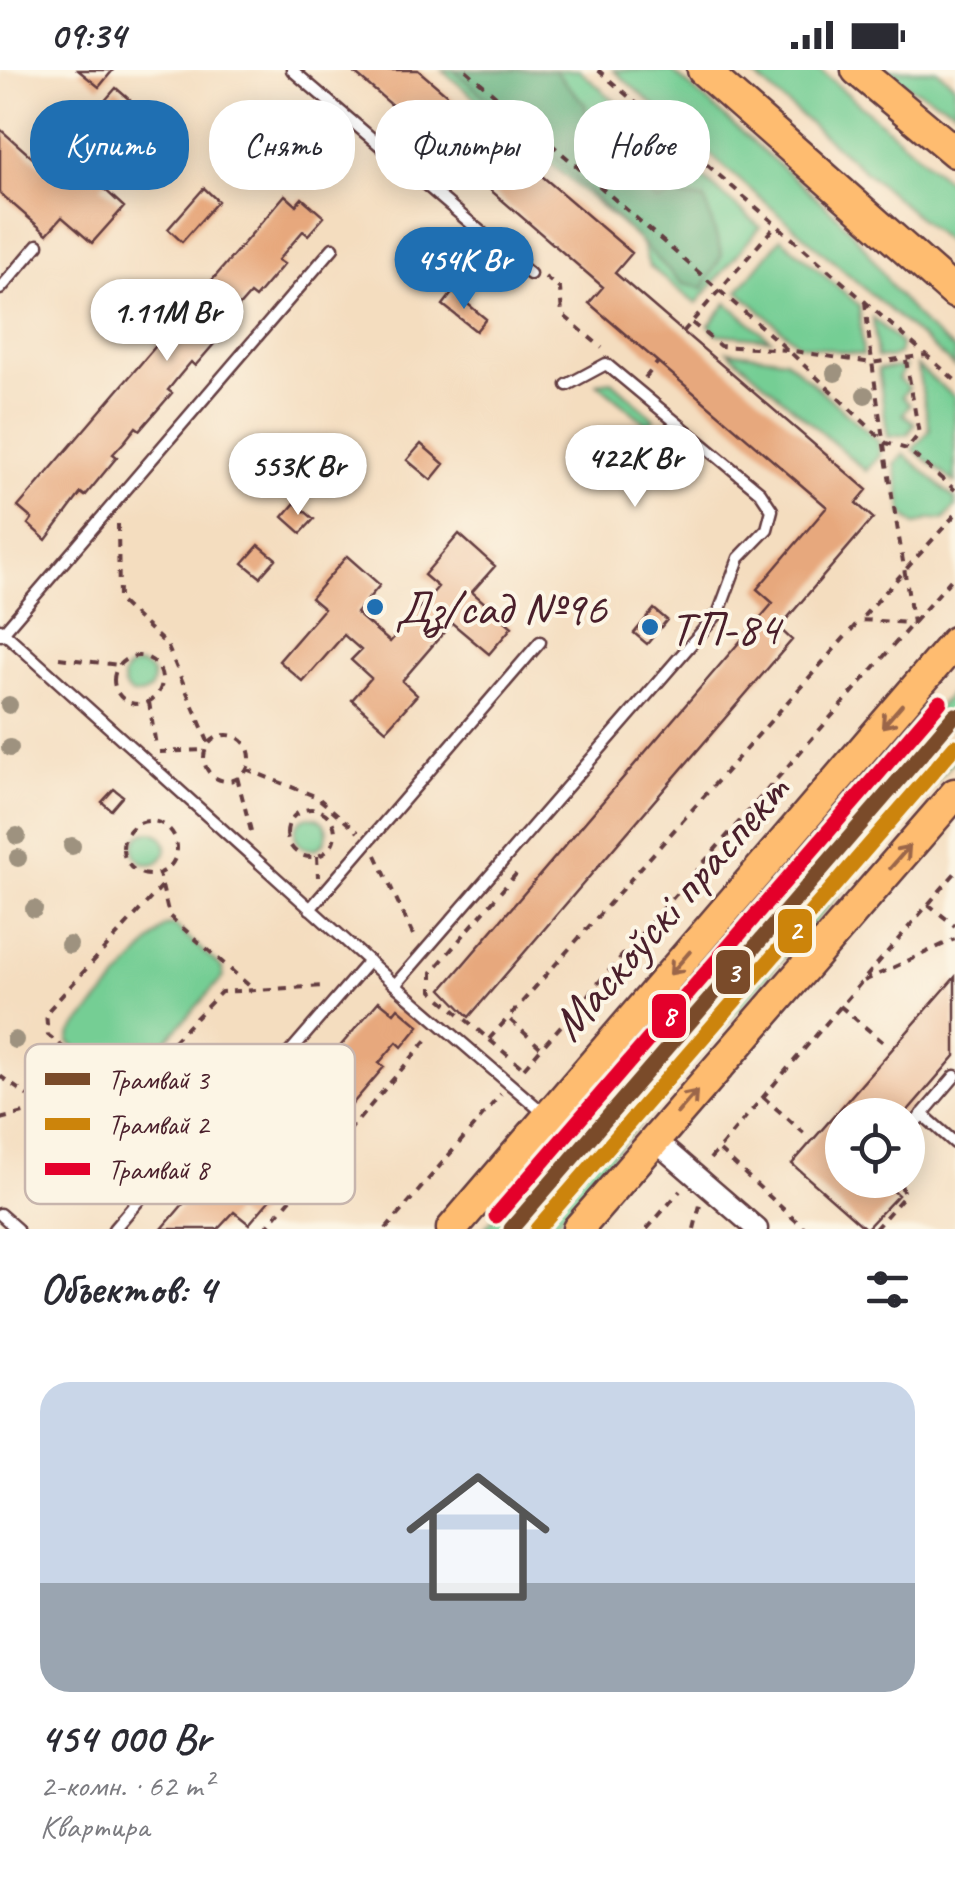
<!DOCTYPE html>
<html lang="ru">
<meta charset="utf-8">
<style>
:root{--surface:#fff;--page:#f2f2f3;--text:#2b2b33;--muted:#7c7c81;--line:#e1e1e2;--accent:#1f6fb2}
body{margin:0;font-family:Caveat,sans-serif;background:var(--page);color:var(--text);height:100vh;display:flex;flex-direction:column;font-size:38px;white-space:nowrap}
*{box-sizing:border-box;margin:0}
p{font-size:32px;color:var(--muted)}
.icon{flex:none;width:55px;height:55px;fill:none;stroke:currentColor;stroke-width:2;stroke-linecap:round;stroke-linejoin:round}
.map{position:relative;height:1159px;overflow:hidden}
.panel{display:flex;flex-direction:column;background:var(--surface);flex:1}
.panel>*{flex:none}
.guide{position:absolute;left:30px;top:30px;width:895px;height:90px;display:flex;gap:20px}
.buttons{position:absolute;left:825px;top:1028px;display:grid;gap:20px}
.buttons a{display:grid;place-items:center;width:100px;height:100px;border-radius:50%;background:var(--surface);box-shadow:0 5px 25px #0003;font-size:50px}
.price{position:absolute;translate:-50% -85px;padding:0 22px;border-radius:35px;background:#fff;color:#222;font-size:32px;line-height:65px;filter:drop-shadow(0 2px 5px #0008)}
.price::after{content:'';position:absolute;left:50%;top:60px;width:30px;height:22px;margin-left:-15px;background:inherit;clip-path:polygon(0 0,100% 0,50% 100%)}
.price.active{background:var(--accent);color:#fff}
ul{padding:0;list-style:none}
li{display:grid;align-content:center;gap:20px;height:530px;padding:0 40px}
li+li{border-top:2px solid var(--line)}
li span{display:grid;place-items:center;height:310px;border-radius:30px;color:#555}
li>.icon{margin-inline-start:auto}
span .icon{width:180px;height:180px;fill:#fffc;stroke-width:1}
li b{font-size:42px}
h2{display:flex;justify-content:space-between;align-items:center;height:120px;padding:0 40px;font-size:42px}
.chip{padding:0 35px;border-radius:40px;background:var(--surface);box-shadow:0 5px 25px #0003;font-size:35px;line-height:90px}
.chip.active{background:var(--accent);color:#fff}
.status{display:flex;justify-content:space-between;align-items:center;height:70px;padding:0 50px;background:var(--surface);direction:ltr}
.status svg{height:28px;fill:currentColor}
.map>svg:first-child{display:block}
.green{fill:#75ce94;stroke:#607660;stroke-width:2.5}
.forest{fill:#60b17e;stroke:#556854;stroke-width:2.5}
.building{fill:#e7a87d}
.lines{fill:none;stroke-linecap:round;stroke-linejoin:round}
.service-casing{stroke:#643c41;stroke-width:15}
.minor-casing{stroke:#643c41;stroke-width:25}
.primary-casing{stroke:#643c41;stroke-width:35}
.path{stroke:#643c41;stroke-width:4;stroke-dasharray:8 8;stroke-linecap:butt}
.service{stroke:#fff;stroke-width:10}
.minor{stroke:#fff;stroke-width:20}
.primary{stroke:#febc70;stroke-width:30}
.tram-1-casing{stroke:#fcf5e5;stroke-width:22}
.tram-2-casing{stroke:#fcf5e5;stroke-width:22}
.tram-3-casing{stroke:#fcf5e5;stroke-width:22}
.tram-1{stroke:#7a4b2a;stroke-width:15}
.tram-2{stroke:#cc840b;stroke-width:15}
.tram-3{stroke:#e4002b;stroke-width:15}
.tree{fill:#9e927f}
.oneway{stroke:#9b664a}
.poi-dot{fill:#1f6fb2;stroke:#fcf5e5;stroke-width:4}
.labels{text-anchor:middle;stroke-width:8;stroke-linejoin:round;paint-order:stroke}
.poi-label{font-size:48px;fill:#4a1f2b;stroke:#fcf5e5;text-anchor:start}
.street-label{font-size:48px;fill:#4a1f2b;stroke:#fcf5e5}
.key{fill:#fcf5e5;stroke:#c7b5ad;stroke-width:2.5}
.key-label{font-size:28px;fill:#4a1f2b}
.line-badge{stroke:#fcf5e5;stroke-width:4}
.badge-label{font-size:28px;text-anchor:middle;font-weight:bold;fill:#fff}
</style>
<div class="status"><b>09:34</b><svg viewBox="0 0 49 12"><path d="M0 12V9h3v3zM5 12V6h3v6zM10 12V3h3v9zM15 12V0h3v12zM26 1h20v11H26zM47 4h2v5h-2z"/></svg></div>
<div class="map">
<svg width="955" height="1159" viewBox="0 0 955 1159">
<rect width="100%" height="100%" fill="#fcf5e5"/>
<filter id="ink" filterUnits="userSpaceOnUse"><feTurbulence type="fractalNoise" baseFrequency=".01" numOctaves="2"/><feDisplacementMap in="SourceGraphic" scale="20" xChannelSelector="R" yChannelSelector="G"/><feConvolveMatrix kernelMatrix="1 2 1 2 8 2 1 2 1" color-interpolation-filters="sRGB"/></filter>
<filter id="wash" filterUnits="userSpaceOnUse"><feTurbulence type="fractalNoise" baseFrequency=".0048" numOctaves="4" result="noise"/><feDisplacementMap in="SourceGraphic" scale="40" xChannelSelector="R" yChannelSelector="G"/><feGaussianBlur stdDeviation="2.25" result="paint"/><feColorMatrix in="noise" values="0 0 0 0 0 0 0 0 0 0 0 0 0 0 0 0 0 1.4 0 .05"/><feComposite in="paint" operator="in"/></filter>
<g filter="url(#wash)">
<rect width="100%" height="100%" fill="#f4ddbf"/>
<!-- green -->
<path class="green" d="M 442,0 L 579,0 L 760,157 L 696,234 L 649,196 L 641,171 Z
M 613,0 L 671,0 L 837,146 L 867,180 L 893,219 L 924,255 L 955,280 L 955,297 Z
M 748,0 L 820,0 L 955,117 L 955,179 Z
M 878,0 L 937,0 L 955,15 L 955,40 Z
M 781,168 L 859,235 L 863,285 L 798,274 L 738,221 Z
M 727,233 L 770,269 L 718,264 L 709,255 Z
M 873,248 L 901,274 L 899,284 L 889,288 L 877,287 Z
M 728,281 L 785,289 L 878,371 L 880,385 L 866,401 Z
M 917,296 L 955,327 L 955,413 L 913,379 L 930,360 Z
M 905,297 L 898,309 L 909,318 L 902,326 L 910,335 L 903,344 L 915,353 L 908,364 L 888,367 L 878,299 Z
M 612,311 L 655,349 L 648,355 L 597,313 Z
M 904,384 L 955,429 L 955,437 L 944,450 L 930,449 L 915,455 L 903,444 L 895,394 Z
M123 610a15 15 0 1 1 30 0a15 15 0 1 1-30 0Z
M 955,618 L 955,637 L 502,1159 L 484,1159 Z
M 955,671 L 955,689 L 550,1159 L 532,1159 Z
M295 763a16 16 0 1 1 32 0a16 16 0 1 1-32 0Z
M134 778a16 16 0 1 1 32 0a16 16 0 1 1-32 0Z
M 174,855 L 222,898 L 223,907 L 128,1013 L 118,1014 L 69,972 L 71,963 L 165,856 Z"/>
<!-- forest -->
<path class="forest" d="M 453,0 L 554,0 L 585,34 L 595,82 L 658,131 L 672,125 L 705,130 L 722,185 L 703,218 L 683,214 L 555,88 Z"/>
<g id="blocks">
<!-- building -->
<path class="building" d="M 78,0 L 113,0 L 99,17 Z
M 351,0 L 418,0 L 632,183 L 615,203 L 867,420 L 856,433 L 873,448 L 779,558 L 792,570 L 469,947 L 442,919 L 773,533 L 757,519 L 827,437 L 589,233 L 603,217 Z
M 116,18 L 178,72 L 147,108 L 125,89 L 101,116 L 124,137 L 92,173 L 62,147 L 47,164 L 0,123 L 0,59 L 45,99 L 59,82 L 86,105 L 109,79 L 83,56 Z
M 204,118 L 218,131 L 182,172 L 168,159 Z
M 285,125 L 296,135 L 302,128 L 324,147 L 308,165 L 303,161 L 278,190 L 284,194 L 255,228 L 250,224 L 222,256 L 226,260 L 195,296 L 191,292 L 180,305 L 168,320 L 172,323 L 140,360 L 136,357 L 125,371 L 113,384 L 117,387 L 85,426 L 81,423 L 46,470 L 28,454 L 32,449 L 18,437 Z
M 453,222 L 486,249 L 476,261 L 443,235 Z
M 421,374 L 444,394 L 431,410 L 407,390 Z
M 295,433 L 314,449 L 301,463 L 283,447 Z
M 459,464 L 495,496 L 472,522 L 512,557 L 489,584 L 452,553 L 402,611 L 417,625 L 386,660 L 352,630 L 371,608 L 351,590 L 361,580 L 344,565 L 303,612 L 279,591 L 324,539 L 311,528 L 347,486 L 380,515 L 356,543 L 390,572 L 438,517 L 424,505 Z
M 259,475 L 276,489 L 260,507 L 243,493 Z
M 654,539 L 667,550 L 647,574 L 634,563 Z
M 114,719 L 123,726 L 111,740 L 102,732 Z
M 955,907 L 955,986 L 904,1045 L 842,1045 L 842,1110 L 881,1110 L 898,1125 L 866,1159 L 792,1094 Z
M 379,931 L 394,943 L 398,938 L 419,956 L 402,977 L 397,972 L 379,993 L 384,997 L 348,1039 L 343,1035 L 322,1060 L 327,1064 L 299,1097 L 294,1093 L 275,1116 L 279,1119 L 249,1154 L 234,1142 L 218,1159 L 162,1159 L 201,1113 L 213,1124 Z"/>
</g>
</g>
<g filter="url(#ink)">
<use href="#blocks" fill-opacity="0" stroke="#643c41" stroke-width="2.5"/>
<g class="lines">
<!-- service casing -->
<g class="service-casing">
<path id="service" d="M 292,0 L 530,204
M 0,219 L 38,175
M 0,559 L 395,915 L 547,1046
M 1,565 L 333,178
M 310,839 L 540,572
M 395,915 L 719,542 L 739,488 L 767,459 L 772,440 L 760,422 L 606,294 L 567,315
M 922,1044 L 955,1073
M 908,1061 L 955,1006
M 0,1144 L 17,1159
M 114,1159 L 185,1076 L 224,1058 L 369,891"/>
</g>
<!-- minor casing -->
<g class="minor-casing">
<path id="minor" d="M 654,1070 L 757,1159"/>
</g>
<!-- primary casing -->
<g class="primary-casing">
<path id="primary" d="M 703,0 L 955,223
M 857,0 L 955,82
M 452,1159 L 955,572
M 578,1159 L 955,724"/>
</g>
<!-- path -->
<path class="path" d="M 466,0 L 788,280 L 886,373 L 907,379 L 955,420
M 598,0 L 955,310
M 545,207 L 560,219 L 562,244 L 602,278
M 865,231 C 876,339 896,446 913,553 L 860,550 L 955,445
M 692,253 L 720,276 L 788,280 L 871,293 L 926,285
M 683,262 L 776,155
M 906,290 L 919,364 L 907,379
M 645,308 L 658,292
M 118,454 L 119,531 L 167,575 L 209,674
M114 610a24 24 0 1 1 48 0a24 24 0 1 1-48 0Z
M 59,588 L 119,595
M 149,632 L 156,676
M204 688a23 23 0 1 1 46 0a23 23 0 1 1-46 0Z
M 159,682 L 205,680
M 246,699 L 317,727 L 358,762
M 237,707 L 251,761
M287 763a24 24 0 1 1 48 0a24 24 0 1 1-48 0Z
M123 778a27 27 0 1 1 54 0a27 27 0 1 1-54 0Z
M 376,785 L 414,867
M 317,786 L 318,807
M 516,804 L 432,902 L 432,921 L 524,999
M 162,816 L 169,846 L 252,918
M 928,834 L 955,856
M 864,911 L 955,869
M 840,936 L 884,973
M 489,969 L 508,948
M 540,977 L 508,948 L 860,550
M 524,998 L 955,505
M 0,1006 L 45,1038 L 119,1028 L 221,922 L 324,916
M 763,1027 L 804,1063
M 0,1049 L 44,1038
M 152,1050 L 48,965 L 46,943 L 162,816 L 159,804
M 720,1081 L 805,1159
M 710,1089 L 955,803
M 197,1090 L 225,1086 L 266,1038
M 265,1159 L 431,965
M 386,1159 L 501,1024
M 647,1159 L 680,1121
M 694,1159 L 700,1135
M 875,1159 L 904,1126 L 900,1110"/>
<!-- service -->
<use href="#service" class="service"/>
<!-- minor -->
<use href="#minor" class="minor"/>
<!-- primary -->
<use href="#primary" class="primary"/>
<!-- tram-1 casing -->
<g class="tram-1-casing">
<path id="tram-1" d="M 511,1159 L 955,645"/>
</g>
<!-- tram-2 casing -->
<g class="tram-2-casing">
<path id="tram-2" d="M 537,1159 L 955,676"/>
</g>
<!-- tram-3 casing -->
<g class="tram-3-casing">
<path id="tram-3" d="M 496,1146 L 940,632"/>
</g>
<!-- tram-1 -->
<use href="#tram-1" class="tram-1"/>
<!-- tram-2 -->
<use href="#tram-2" class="tram-2"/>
<!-- tram-3 -->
<use href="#tram-3" class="tram-3"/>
</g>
<!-- trees -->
<g class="tree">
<circle cx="835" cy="303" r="9"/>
<circle cx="865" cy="325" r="9"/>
<circle cx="9" cy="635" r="9"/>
<circle cx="10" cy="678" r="9"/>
<circle cx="17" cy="766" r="9"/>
<circle cx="72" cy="776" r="9"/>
<circle cx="18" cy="788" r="9"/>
<circle cx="34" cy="839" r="9"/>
<circle cx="69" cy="875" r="9"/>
<circle cx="15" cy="970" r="9"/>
</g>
<!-- one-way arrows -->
<defs><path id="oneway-shaft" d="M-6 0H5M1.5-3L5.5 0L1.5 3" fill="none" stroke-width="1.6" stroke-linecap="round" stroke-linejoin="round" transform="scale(2.5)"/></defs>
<g class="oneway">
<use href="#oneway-shaft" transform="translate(892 646) rotate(131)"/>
<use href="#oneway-shaft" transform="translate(900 787) rotate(-49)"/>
<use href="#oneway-shaft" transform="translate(680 893) rotate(131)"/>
<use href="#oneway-shaft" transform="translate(687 1032) rotate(-49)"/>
</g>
</g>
<!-- markers -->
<g class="poi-dot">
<circle cx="375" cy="537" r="10"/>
<circle cx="650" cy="557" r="10"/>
</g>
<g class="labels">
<!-- poi labels -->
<g class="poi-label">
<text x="395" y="554">Дз/сад №96</text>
<text x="670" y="574">ТП-84</text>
</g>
<!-- street labels -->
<g class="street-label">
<text transform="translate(669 836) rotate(-49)" y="17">Маскоўскі праспект</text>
</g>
</g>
<!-- legend -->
<rect x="25" y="974" width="330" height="160" rx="15" class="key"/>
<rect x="45" y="1003" width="45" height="12" fill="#7a4b2a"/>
<rect x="45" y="1048" width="45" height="12" fill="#cc840b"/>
<rect x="45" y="1093" width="45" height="12" fill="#e4002b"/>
<g class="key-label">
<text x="108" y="1019">Трамвай 3</text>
<text x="108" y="1064">Трамвай 2</text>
<text x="108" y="1109">Трамвай 8</text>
</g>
<g class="line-badge">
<rect x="776" y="837" width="38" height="48" rx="10" fill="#cc840b"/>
<rect x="714" y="878" width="38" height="48" rx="10" fill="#7a4b2a"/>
<rect x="650" y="922" width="38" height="48" rx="10" fill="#e4002b"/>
</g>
<g class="badge-label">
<text x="795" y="870">2</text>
<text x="733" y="912">3</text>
<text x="669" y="955">8</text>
</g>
</svg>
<div class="buttons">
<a><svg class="icon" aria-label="locate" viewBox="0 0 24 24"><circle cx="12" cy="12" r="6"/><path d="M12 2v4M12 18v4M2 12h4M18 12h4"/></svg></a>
</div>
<b class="price active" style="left:464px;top:242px">454K Br</b>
<b class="price" style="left:167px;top:294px">1.11M Br</b>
<b class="price" style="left:635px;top:440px">422K Br</b>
<b class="price" style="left:298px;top:448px">553K Br</b>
<div class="guide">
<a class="chip active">Купить</a>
<a class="chip">Снять</a>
<a class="chip">Фильтры</a>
<a class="chip">Новое</a>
</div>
</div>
<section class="panel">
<h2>Объектов: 4<svg class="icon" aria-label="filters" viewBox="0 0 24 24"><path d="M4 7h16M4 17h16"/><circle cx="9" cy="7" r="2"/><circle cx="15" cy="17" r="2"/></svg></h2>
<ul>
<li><span style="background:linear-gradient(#c9d6e8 65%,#9aa5b1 0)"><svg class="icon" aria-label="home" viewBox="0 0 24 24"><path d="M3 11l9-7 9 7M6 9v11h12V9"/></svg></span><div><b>454 000 Br</b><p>2-комн. · 62 m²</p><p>Квартира</p></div></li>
</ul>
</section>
